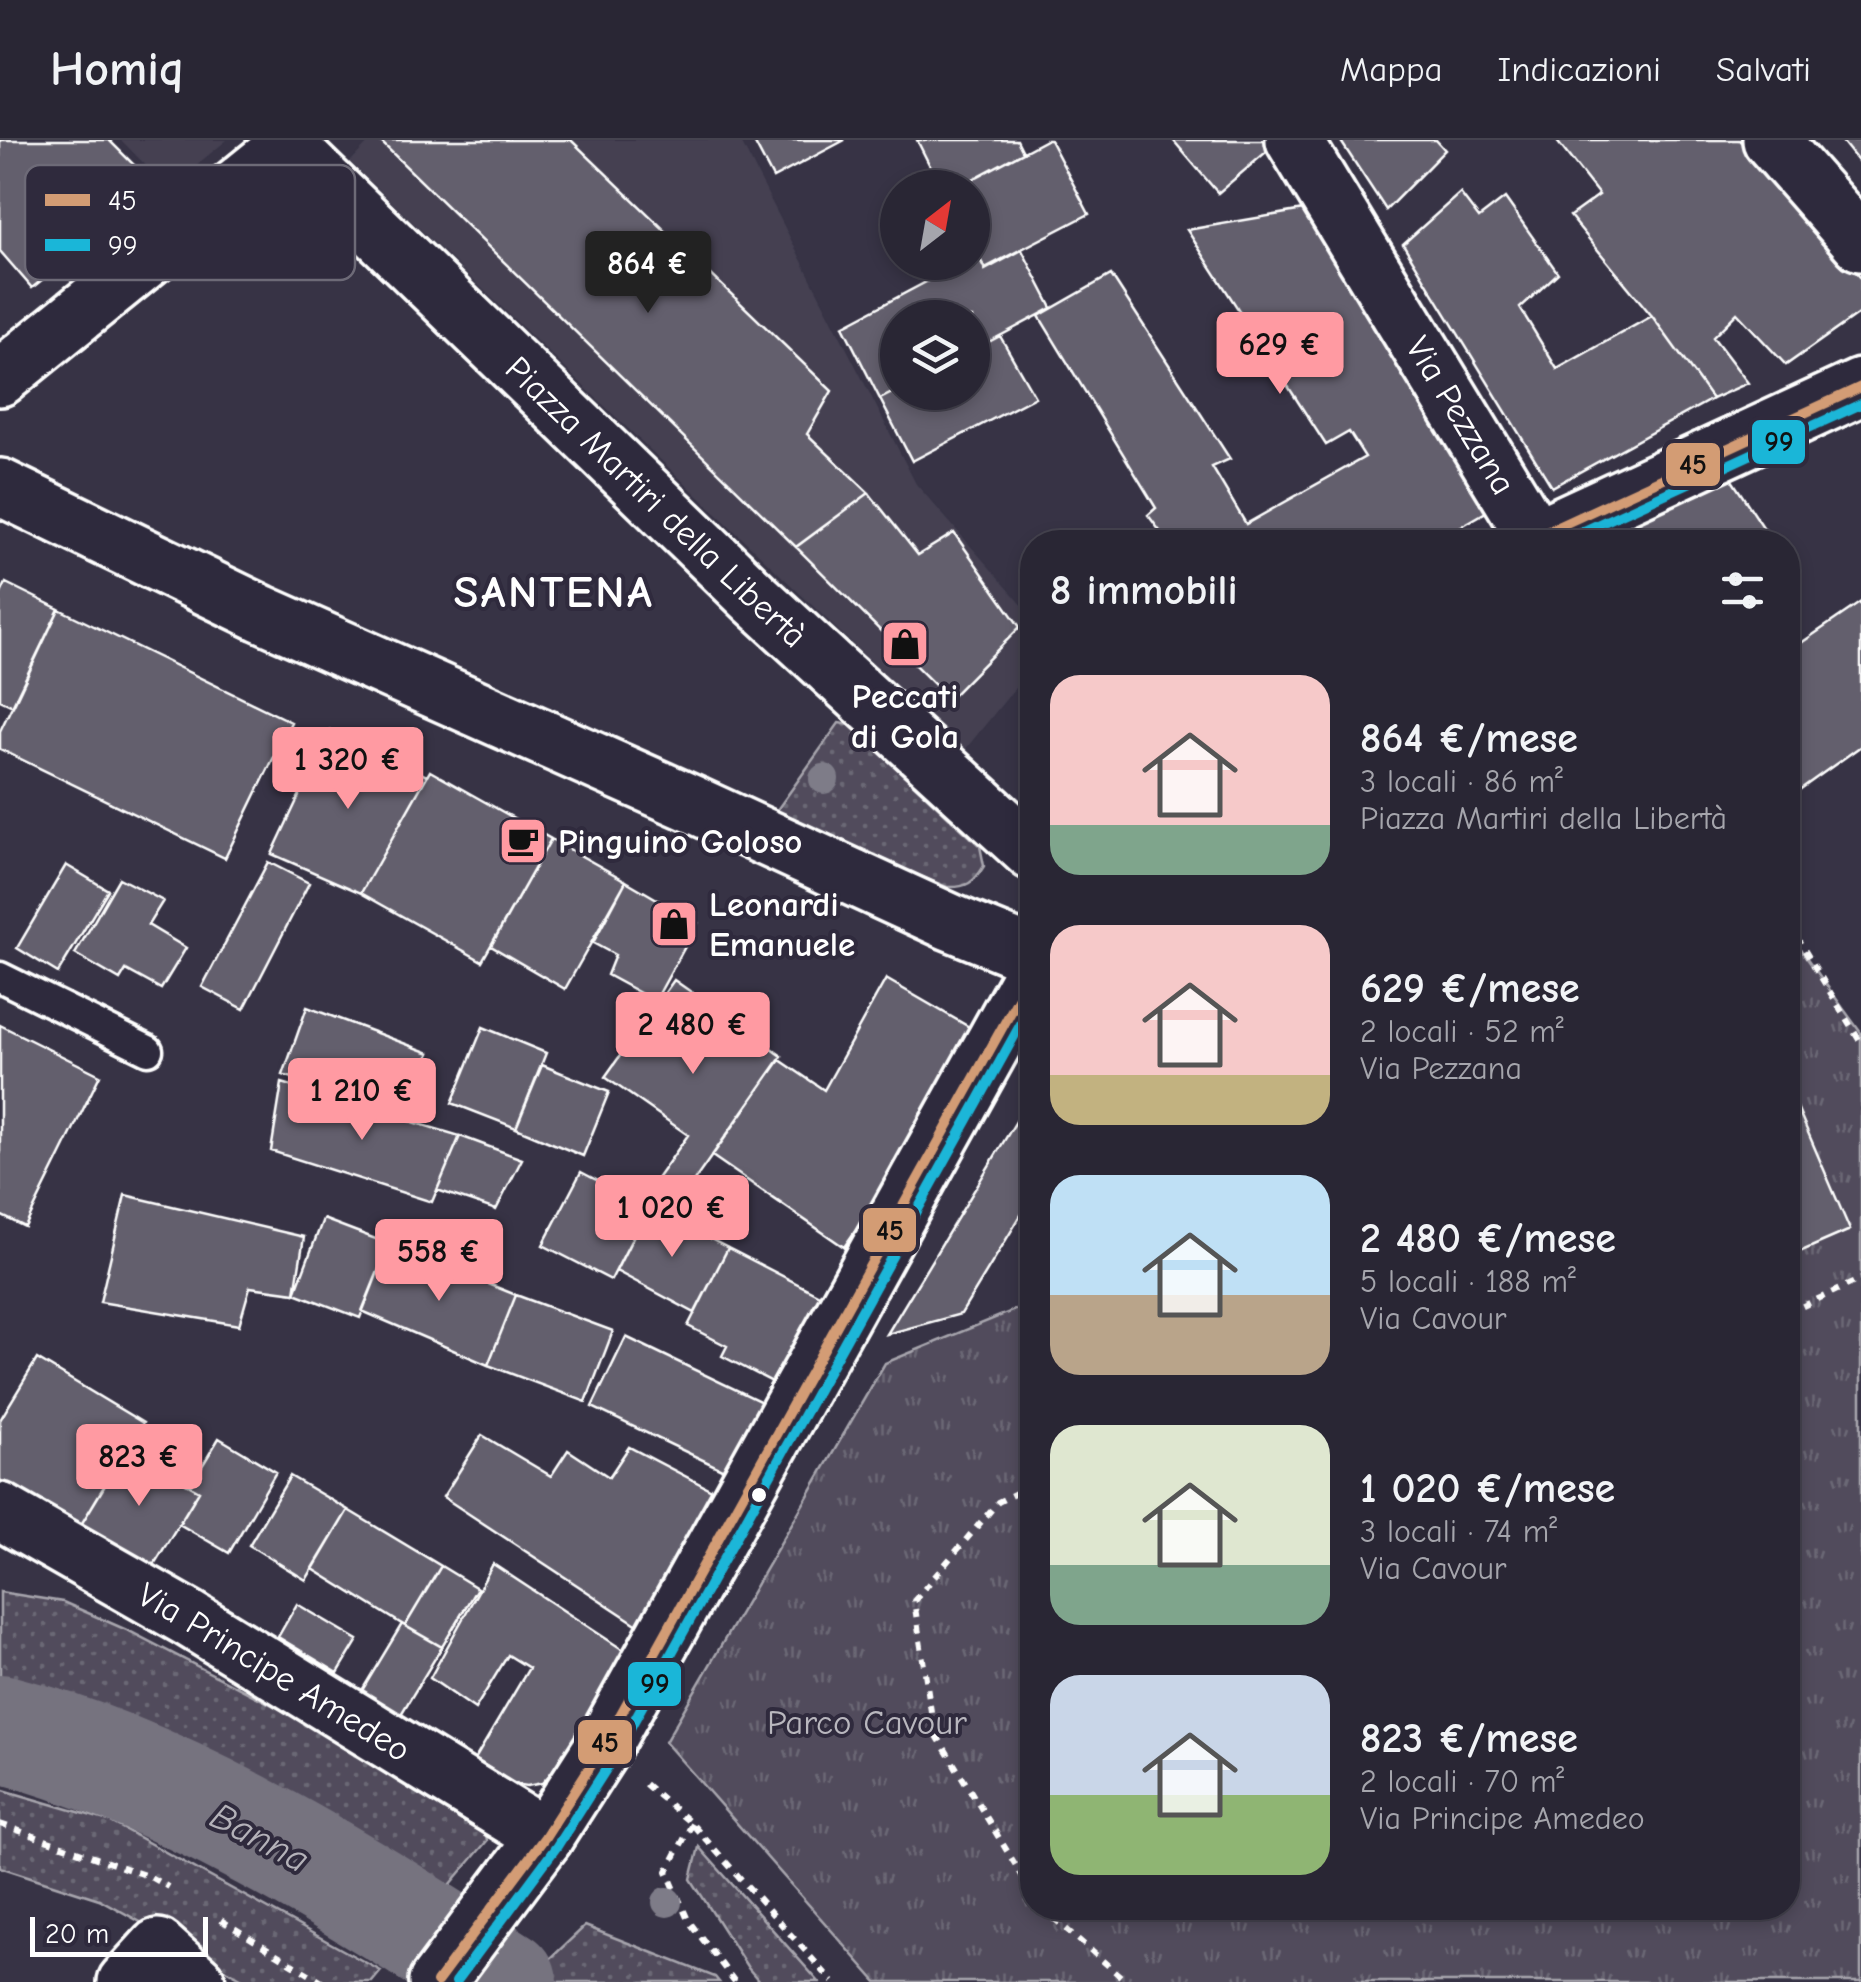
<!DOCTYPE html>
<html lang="it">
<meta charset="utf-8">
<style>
:root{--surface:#292634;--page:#353240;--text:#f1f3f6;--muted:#a5a5ac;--line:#45434f;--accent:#ff9aa2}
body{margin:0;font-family:"Comic Neue",sans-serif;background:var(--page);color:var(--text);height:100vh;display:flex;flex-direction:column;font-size:38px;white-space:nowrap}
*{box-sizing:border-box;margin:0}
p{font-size:32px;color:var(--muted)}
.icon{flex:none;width:55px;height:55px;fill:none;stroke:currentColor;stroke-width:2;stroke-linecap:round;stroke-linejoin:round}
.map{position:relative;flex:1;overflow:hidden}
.sheet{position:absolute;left:1020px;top:390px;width:780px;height:1390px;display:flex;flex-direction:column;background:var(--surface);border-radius:40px;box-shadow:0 5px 15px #0003,0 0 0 2px var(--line)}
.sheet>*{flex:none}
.needle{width:65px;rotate:31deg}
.buttons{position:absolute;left:880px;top:30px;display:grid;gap:20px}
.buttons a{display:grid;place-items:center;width:110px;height:110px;border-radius:50%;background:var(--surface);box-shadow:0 5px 15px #0003,0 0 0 2px var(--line);font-size:50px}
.scale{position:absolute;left:30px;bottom:25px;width:178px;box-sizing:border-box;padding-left:10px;border:5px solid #fff;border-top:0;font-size:28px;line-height:35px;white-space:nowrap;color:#fff;-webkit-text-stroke:8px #2f2a3d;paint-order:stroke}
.price{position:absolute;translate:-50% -85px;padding:0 22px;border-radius:10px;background:var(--accent);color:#111;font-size:32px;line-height:65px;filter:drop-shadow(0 2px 5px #0008)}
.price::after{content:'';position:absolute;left:50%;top:60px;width:30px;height:22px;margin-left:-15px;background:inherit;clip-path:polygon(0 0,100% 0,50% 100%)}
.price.active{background:#222;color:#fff}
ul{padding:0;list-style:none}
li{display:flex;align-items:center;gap:30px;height:250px;padding:0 30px}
li span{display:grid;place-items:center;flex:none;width:280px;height:200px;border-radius:30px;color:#555}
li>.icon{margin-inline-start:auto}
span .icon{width:120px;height:120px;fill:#fffc;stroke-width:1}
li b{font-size:42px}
h2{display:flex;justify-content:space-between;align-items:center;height:120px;padding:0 30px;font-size:42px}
header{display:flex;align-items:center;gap:60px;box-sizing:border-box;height:140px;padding:0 50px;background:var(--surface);border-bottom:2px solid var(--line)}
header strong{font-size:48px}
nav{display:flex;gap:55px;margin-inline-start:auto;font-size:35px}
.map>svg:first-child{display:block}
.built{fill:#444051}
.grass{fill:url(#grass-dots);stroke:#a8a6ae;stroke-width:2.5}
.park{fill:url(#park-tufts);stroke:#a8a6ae;stroke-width:2.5}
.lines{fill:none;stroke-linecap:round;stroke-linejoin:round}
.river{stroke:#76737f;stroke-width:108}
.building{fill:#635f6d;stroke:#fff;stroke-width:2.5}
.service-casing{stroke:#fff;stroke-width:35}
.minor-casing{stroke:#fff;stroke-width:62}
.tertiary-casing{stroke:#fff;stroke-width:62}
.path{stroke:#fff;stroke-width:6;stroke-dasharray:8 8;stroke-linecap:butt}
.service{stroke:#2f2a3d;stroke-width:28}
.minor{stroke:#2f2a3d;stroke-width:55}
.tertiary{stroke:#2f2a3d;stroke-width:55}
.bus-1-casing{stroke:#2f2a3d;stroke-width:18}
.bus-2-casing{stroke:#2f2a3d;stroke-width:18}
.bus-1{stroke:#d39c74;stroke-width:10}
.bus-2{stroke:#1ab6d8;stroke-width:10}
.tree{fill:#7e7c88}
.bus-dot{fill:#fff;stroke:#2f2a3d;stroke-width:4}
.labels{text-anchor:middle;stroke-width:8;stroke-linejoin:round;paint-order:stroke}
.street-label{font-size:35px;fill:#fff;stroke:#2f2a3d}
.poi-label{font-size:35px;font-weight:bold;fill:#fff;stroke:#2f2a3d;text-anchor:start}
.park-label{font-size:35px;fill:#b9b7be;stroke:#2f2a3d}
.water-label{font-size:38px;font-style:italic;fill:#b4b2b9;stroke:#2f2a3d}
.district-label{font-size:45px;font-weight:bold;letter-spacing:2.5px;fill:#fff;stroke:#2f2a3d}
.key{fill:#2f2a3d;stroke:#6d6a77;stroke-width:2.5}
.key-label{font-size:28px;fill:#fff}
.line-badge{stroke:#2f2a3d;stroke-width:4}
.pale-badge-label{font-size:28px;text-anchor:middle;font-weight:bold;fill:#111}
</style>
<header>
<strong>Homiq</strong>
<nav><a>Mappa</a><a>Indicazioni</a><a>Salvati</a></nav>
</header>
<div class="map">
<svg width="1861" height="1842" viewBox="0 0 1861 1842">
<defs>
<pattern id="grass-dots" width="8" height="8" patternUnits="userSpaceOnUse" patternTransform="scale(2.5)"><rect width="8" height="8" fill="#514c5c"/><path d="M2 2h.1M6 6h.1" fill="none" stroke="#6b6774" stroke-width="1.8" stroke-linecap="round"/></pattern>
<pattern id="park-tufts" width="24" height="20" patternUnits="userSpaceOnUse" patternTransform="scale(2.5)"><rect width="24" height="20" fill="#514c5c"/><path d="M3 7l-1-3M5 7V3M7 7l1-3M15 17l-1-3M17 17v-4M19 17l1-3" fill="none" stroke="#6b6774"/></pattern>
</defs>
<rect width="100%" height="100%" fill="#373345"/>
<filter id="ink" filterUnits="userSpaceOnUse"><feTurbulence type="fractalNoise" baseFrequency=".01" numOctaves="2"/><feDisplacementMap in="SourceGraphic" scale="20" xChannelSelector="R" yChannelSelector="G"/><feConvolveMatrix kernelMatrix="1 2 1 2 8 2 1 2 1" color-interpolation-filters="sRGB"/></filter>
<g filter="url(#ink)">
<!-- built -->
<path class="built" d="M 121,0 L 227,0 L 168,48 Z
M 371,0 L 740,0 L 916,344 L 1032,476 L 1032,527 L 964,611 L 350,22 Z"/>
<!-- grass -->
<path class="grass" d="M 839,583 L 850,585 L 980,706 L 984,726 C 974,743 966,748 947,747 L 781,680 L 777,670 Z
M 0,1452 L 63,1462 L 129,1491 L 483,1674 L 487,1701 L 440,1757 L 8,1538 L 0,1537 Z
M 0,1649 L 109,1681 L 381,1831 L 372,1842 L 248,1842 L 99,1759 L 0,1727 Z
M 699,1707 L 819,1842 L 760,1842 L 748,1828 L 691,1739 Z
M 585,1786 L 715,1837 L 719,1842 L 558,1842 L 534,1834 Z"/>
<!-- park -->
<path class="park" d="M 1788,792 L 1861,893 L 1861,1842 L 877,1842 L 665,1602 L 885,1223 L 1032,1163 L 1032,1768 L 1788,1768 Z"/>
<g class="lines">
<!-- river -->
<path class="river" d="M 0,1588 C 174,1632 353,1745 503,1842"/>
</g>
<!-- building -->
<path class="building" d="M 0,0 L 109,0 L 156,47 L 32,148 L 0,111 Z
M 379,0 L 571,0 L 832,251 L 807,294 L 869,353 L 796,407 Z
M 753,0 L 845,0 L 773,38 Z
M 917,0 L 1017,0 L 1023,12 L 956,48 L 941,48 Z
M 1046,0 L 1050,0 L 1089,74 L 985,128 L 972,105 L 972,48 L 956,48 Z
M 1173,0 L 1276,0 L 1278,2 L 1218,53 Z
M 1340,0 L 1436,0 L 1445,10 L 1386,70 Z
M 1556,0 L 1739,0 L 1861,138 L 1861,172 L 1786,225 L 1737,173 L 1713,197 L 1748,243 L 1712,259 L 1652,176 L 1570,76 L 1599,55 Z
M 1841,0 L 1861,0 L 1861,25 Z
M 1460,53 L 1479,78 L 1505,58 L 1558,133 L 1520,168 L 1557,229 L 1652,176 L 1712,259 L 1552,347 L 1403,104 Z
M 1321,67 L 1498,365 L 1434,402 L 1168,402 L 1148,375 L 1156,368 L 1039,176 L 1111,135 L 1230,319 L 1212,327 L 1246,384 L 1365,317 L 1349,292 L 1326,305 L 1187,90 Z
M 1022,110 L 1052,168 L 972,211 L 972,178 L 898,178 L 898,250 L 880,259 L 843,186 L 964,122 L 972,122 L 972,118 L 978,115 L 985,130 Z
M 1000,196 L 1035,257 L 912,321 L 880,259 L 898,250 L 972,252 L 972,211 Z
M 1724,328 L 1771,399 L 1767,402 L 1578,402 Z
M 869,353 L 918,415 L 954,393 L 1020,487 L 949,559 L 796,407 Z
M 6,443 L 59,469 L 13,566 L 0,560 L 0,456 Z
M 1861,462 L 1861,606 L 1788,658 L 1788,512 Z
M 59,469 L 291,582 L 225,718 L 0,609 L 0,591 Z
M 330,590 L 427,636 L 361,753 L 272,714 Z
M 430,631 L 551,699 L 482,821 L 361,753 Z
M 551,699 L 626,741 L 565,849 L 491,806 Z
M 268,722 L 309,743 L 244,869 L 202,847 Z
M 66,725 L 108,750 L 58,833 L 17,808 Z
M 119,738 L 163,761 L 148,785 L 186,808 L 161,849 L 126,830 L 120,840 L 75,814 Z
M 626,741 L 698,783 L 655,861 L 607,835 L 615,815 L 593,803 Z
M 886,839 L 976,891 L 908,1016 L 844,1107 L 712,1016 L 780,920 L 824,950 Z
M 674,840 L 782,916 L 680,1061 L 654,1043 L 688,995 L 605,937 Z
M 307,867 L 430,913 L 401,972 L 283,935 Z
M 0,885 L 100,935 L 25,1087 L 0,1075 Z
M 483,887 L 546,913 L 516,988 L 452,963 Z
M 542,925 L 609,952 L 583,1016 L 516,988 Z
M 282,943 L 460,996 L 432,1062 L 271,1011 Z
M 1791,953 L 1850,1090 L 1788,1117 L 1788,955 Z
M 1032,955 L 1032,1057 L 961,1174 L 887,1194 Z
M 460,996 L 522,1019 L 496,1070 L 437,1050 Z
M 581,1032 L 648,1067 L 611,1140 L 543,1105 Z
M 125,1055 L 304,1097 L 295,1153 L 250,1147 L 239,1185 L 100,1162 Z
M 648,1067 L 728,1108 L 695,1173 L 616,1131 Z
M 323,1079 L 389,1104 L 360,1178 L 295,1153 Z
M 389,1104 L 516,1155 L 488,1225 L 362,1171 Z
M 728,1108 L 827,1159 L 782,1247 L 722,1216 L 727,1206 L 688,1186 Z
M 516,1155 L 613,1191 L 586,1262 L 488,1225 Z
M 626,1197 L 764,1263 L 730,1333 L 592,1267 Z
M 37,1219 L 143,1283 L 79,1388 L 0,1340 L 0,1280 Z
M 482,1295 L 551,1336 L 568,1310 L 609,1337 L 629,1307 L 725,1357 L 647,1491 L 443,1357 Z
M 219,1298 L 276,1332 L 229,1413 L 179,1384 L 199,1351 L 190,1346 Z
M 127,1308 L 199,1351 L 150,1431 L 79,1388 Z
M 290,1336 L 348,1370 L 306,1440 L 249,1405 Z
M 348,1370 L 441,1426 L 405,1486 L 313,1429 Z
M 493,1424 L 631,1515 L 552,1632 L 542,1643 L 527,1646 L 514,1644 L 475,1619 L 529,1528 L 508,1515 L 475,1569 L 430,1538 Z
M 441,1426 L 477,1448 L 442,1507 L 405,1486 Z
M 297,1464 L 358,1500 L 338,1533 L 278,1497 Z
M 402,1484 L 442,1507 L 400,1576 L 361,1552 Z"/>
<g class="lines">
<!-- service casing -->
<g class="service-casing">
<path id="service" d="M 0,837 L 148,910"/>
</g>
<!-- minor casing -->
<g class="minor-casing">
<g id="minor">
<path id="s1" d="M 1294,0 L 1535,397"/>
<path d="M 1771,0 L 1861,103"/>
<path id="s2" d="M 288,6 L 756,459 L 1032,712"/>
<path d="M 0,238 L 294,0"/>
<path d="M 0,347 L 261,473 L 697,666 L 950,782 L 1032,815"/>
<path id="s3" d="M 0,1371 L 188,1478 L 545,1697"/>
<path d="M 126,1842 L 158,1807 L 197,1842"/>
</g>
</g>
<!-- tertiary casing -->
<g class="tertiary-casing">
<path id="tertiary" d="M 1525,402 L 1861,247
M 437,1842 L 545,1697 L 602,1608 L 1032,834"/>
</g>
<!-- path -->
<path class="path" d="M 1788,783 L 1861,903
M 1788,1173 L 1861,1139
M 1032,1345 L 998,1362 L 914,1461 L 934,1591 L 1032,1752
M 645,1644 L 692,1684 L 833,1842
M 0,1684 L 150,1737 L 168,1747
M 692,1684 L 667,1731 L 688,1780 L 735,1842
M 1042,1768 L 1127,1842
M 221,1780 L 322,1842"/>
<!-- service -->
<use href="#service" class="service"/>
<!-- minor -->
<use href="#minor" class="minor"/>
<!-- tertiary -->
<use href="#tertiary" class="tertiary"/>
<!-- bus-1 casing -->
<g class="bus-1-casing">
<path id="bus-1" d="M 1525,402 L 1861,247
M 437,1842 L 545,1697 L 602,1608 L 1032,834"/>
</g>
<!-- bus-2 casing -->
<g class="bus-2-casing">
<path id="bus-2" d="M 1560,402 L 1861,264
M 456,1842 L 557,1706 L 615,1615 L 1032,864"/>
</g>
<!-- bus-1 -->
<use href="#bus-1" class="bus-1"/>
<!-- bus-2 -->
<use href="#bus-2" class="bus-2"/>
</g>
<!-- trees -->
<g class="tree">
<circle cx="824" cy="639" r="15"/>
<circle cx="667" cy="1762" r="15"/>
</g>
</g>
<!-- icons -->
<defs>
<g id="shop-square" transform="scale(2.5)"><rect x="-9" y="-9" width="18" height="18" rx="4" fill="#ff9aa2" stroke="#2f2a3d"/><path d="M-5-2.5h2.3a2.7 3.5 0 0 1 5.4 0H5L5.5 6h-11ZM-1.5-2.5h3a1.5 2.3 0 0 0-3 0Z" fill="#111"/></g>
<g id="cafe-square" transform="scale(2.5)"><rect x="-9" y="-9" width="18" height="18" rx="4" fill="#ff9aa2" stroke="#2f2a3d"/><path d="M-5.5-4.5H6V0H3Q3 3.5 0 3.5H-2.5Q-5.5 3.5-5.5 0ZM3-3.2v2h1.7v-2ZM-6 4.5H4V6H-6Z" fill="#111"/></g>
</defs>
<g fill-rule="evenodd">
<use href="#shop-square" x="905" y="504"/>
<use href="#cafe-square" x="523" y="701"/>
<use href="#shop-square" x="674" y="784"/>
</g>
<!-- markers -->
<circle class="bus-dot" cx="759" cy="1355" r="9"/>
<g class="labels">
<!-- street labels -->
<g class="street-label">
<text dy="12" stroke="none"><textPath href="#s1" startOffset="322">Via Pezzana</textPath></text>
<text dy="12" stroke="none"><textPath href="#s2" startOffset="512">Piazza Martiri della Libertà</textPath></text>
<text dy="12" stroke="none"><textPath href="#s3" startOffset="318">Via Principe Amedeo</textPath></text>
</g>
<!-- poi labels -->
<g class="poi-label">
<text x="905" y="568" text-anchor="middle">Peccati<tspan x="905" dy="40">di Gola</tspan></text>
<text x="558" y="713">Pinguino Goloso</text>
<text x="709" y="776">Leonardi<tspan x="709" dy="40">Emanuele</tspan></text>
</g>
<!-- park labels -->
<g class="park-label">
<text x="867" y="1594">Parco Cavour</text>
</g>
<!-- water labels -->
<g class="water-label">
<text transform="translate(260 1697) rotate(28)" y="13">Banna</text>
</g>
<!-- district labels -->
<g class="district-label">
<text x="554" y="467">SANTENA</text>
</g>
</g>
<!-- legend -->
<rect x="25" y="25" width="330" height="115" rx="15" class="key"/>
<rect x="45" y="54" width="45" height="12" fill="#d39c74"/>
<rect x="45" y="99" width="45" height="12" fill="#1ab6d8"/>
<g class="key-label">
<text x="108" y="70">45</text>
<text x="108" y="115">99</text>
</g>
<g class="line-badge">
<rect x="1750" y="278" width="57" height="48" rx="10" fill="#1ab6d8"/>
<rect x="1664" y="301" width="58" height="47" rx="10" fill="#d39c74"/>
<rect x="861" y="1066" width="57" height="48" rx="10" fill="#d39c74"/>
<rect x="626" y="1520" width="57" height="48" rx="10" fill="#1ab6d8"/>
<rect x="576" y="1578" width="58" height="48" rx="10" fill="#d39c74"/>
</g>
<g class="pale-badge-label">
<text x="1779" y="311">99</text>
<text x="1693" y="334">45</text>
<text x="890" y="1100">45</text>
<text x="655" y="1553">99</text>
<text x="605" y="1612">45</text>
</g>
</svg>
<div class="buttons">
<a><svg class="needle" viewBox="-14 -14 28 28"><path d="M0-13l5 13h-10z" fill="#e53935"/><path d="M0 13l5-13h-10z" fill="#a5a5ac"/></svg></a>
<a><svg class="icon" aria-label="layers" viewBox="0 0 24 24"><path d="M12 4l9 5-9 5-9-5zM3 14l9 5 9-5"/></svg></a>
</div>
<div class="scale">20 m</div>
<b class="price active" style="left:648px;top:176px">864 €</b>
<b class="price" style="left:1280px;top:257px">629 €</b>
<b class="price" style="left:348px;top:672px">1 320 €</b>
<b class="price" style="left:693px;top:937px">2 480 €</b>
<b class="price" style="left:362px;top:1003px">1 210 €</b>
<b class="price" style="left:672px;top:1120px">1 020 €</b>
<b class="price" style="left:439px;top:1164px">558 €</b>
<b class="price" style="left:139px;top:1369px">823 €</b>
<section class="sheet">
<h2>8 immobili<svg class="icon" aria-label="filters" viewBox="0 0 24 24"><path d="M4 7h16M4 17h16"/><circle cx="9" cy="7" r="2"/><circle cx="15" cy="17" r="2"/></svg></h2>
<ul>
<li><span style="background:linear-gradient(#f6c9c9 75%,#7fa58c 0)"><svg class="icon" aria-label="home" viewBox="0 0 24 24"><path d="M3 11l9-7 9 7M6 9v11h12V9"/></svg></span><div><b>864 €/mese</b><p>3 locali · 86 m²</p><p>Piazza Martiri della Libertà</p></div></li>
<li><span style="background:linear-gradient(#f6c9c9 75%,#c2b280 0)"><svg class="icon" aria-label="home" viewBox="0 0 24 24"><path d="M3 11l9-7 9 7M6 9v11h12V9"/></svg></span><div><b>629 €/mese</b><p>2 locali · 52 m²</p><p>Via Pezzana</p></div></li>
<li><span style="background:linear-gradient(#bfe0f5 60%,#b9a48a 0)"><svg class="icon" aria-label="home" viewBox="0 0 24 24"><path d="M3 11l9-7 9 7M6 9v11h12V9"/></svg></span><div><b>2 480 €/mese</b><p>5 locali · 188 m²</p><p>Via Cavour</p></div></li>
<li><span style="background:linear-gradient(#dfe7d0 70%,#7fa58c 0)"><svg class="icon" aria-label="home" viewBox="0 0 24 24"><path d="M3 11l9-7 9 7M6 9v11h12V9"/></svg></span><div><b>1 020 €/mese</b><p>3 locali · 74 m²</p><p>Via Cavour</p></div></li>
<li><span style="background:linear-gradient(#c9d6e8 60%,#8fb573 0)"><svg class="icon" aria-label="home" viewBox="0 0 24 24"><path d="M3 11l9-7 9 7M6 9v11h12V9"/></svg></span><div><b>823 €/mese</b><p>2 locali · 70 m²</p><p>Via Principe Amedeo</p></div></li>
</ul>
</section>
</div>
